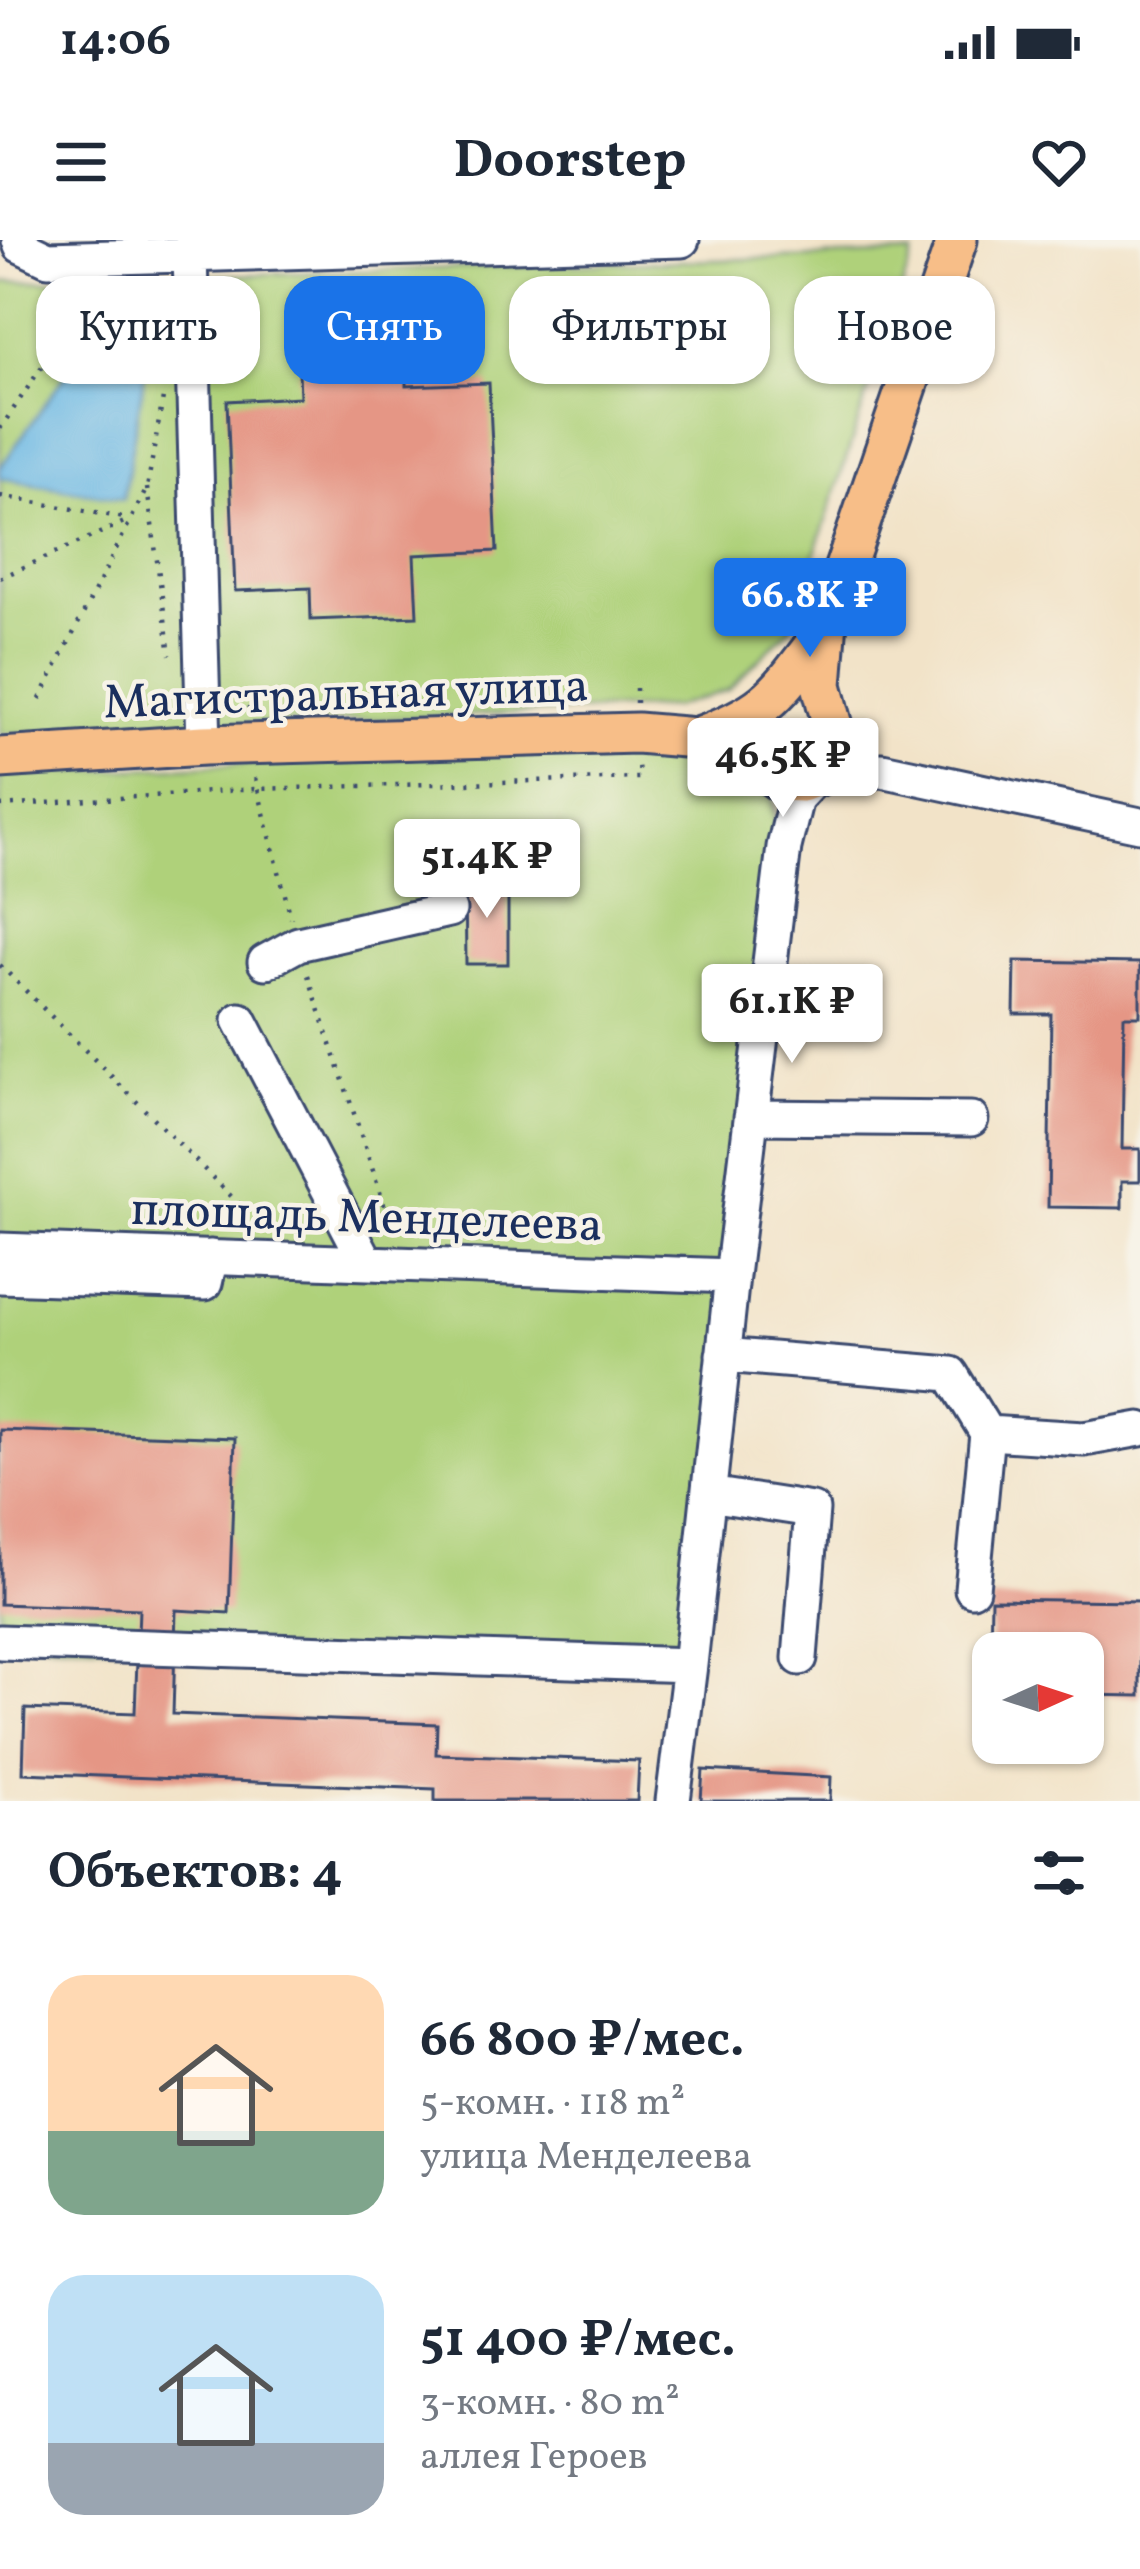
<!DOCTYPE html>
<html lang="ru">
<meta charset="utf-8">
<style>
:root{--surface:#fff;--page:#f2f2f3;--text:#1f2937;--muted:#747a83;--accent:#1a73e8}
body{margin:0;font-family:Vollkorn,serif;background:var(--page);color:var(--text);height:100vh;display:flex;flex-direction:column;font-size:45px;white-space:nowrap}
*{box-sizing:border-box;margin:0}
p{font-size:39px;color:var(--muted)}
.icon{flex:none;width:66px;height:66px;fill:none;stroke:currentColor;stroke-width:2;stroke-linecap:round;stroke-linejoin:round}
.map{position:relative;height:1561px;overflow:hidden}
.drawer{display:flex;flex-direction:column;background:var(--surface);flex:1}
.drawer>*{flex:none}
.guide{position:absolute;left:36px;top:36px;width:1068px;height:108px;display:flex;gap:24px}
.needle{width:78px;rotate:87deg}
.controls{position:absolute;left:972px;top:1392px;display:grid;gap:24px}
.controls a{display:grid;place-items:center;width:132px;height:132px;border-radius:24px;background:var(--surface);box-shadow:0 3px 9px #0004;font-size:60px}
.price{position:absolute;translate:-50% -102px;padding:0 27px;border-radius:12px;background:#fff;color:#222;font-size:39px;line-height:78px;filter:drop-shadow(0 3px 6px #0008)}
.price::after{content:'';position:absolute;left:50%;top:72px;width:36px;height:27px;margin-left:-18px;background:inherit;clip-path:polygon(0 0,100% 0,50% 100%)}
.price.current{background:var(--accent);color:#fff}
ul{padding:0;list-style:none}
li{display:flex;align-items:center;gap:36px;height:300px;padding:0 48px}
li span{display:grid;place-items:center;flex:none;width:336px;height:240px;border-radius:36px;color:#555}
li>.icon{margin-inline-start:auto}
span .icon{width:144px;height:144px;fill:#fffc;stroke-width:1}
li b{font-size:51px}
h2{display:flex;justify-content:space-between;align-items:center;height:144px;padding:0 48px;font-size:51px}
.chip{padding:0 42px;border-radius:36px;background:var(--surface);box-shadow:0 3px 9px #0004;font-size:42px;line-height:108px}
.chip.current{background:var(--accent);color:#fff}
.status{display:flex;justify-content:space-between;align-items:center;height:84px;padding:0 60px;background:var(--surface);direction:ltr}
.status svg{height:33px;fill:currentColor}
header{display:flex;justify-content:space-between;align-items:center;height:156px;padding:0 48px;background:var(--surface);font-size:54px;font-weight:700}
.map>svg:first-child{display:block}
.green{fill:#afd17a;stroke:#65806c;stroke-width:3}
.water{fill:#6ab8e4;stroke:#4274a1;stroke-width:3}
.building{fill:#e59685}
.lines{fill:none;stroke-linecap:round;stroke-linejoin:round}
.minor-casing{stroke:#3b4a6e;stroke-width:39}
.major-casing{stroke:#3b4a6e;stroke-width:45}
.path{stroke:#3b4a6e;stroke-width:4.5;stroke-dasharray:3 9;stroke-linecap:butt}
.minor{stroke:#fff;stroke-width:33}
.major{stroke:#f7be88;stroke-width:39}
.labels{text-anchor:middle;stroke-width:9;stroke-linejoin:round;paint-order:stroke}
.street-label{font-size:48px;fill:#1b2f5e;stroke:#f7f3e8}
</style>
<div class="status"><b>14:06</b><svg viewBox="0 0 49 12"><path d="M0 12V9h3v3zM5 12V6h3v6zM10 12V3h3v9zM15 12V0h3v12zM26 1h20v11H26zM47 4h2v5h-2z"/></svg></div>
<header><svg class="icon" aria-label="menu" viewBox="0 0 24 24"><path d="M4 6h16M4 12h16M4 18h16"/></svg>Doorstep<svg class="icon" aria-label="heart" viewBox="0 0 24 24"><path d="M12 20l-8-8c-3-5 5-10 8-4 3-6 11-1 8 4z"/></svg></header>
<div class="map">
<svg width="1140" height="1561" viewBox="0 0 1140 1561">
<rect width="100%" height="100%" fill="#f7f3e8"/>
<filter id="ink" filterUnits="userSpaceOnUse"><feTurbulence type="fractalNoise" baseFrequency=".00833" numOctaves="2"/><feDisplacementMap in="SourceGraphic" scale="24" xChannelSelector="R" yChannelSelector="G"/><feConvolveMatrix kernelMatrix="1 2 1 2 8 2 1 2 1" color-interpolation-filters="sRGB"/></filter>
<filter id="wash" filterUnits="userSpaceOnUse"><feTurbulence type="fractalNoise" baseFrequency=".004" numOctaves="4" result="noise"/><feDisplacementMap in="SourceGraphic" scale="48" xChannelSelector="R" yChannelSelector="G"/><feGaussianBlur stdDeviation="2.7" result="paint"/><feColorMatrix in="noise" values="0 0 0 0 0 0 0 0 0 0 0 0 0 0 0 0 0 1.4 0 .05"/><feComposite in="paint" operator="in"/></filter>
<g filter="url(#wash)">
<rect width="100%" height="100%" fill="#f2e3c8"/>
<!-- green -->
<path class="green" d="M 913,14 L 791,387 L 728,450 L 675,467 L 0,494 L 0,42 Z
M 685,503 L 761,538 L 773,560 L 777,606 L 690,1425 L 0,1401 L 0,535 Z"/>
<!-- water -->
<path class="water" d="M 76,120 L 145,132 L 123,259 L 0,238 L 0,228 Z"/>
<g id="blocks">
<!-- building -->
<path class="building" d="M 406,127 L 406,146 L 489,143 L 497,311 L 414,315 L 417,376 L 311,380 L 310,348 L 235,351 L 227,161 L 300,157 L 299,132 Z
M 465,639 L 508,639 L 508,724 L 466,724 Z
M 1015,721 L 1140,723 L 1140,776 L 1124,776 L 1122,909 L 1140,909 L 1140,941 L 1122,941 L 1122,968 L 1048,967 L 1051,774 L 1014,774 Z
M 0,1190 L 235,1198 L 229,1373 L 176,1370 L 173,1474 L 437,1484 L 436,1514 L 639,1521 L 637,1561 L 435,1561 L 435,1549 L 23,1533 L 25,1469 L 135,1473 L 139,1369 L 0,1364 Z
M 991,1359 L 1140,1361 L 1140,1456 L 1083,1455 L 1083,1413 L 990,1413 Z
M 703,1530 L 831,1537 L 830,1561 L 701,1561 Z"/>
</g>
</g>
<g filter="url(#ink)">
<use href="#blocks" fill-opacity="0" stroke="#3b4a6e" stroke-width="3"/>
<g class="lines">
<!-- minor casing -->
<g class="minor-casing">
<path id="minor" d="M 19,0 L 21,6 L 48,19 L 682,0
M 190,15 L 204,505
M 821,533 L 882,530 L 1140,585
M 265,722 L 298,704 L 449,670
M 240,780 L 367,1023
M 751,877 L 971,879
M 0,1010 L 732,1036
M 0,1036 L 205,1043 L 211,1017
M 723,1115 L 951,1134 L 987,1193 L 1084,1199 L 1140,1189
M 709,1254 L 812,1270 L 800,1418
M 972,1349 L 987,1193
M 0,1402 L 690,1425 L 732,1036 L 784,607 L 796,558 L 817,536
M 673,1561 L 690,1425"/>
</g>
<!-- major casing -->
<g class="major-casing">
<path id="major" d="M 696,498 C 771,471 777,454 824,393
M 0,518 L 204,505 L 637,493 L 696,498 L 737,511 L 780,541 L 802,542 L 817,536 L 831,522 L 837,501 L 822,445 L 827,380 L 957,0"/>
</g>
<!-- path -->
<path class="path" d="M 64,94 L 165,115
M 0,189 L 96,46
M 147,248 L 170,415
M 0,256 L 130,279
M 0,338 L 131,279
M 753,346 L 797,366
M 636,448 L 636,464
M 249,455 L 249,473
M 40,459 L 147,248 L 163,158
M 255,538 L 291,678
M 0,566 L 256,549 L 639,538 L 638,523
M 0,725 L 263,988
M 308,735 L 395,997"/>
<!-- minor -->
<use href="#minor" class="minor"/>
<!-- major -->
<use href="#major" class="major"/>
</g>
</g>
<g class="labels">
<!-- street labels -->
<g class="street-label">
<text transform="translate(346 452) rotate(-2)" y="17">Магистральная улица</text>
<text transform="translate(367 975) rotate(2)" y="17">площадь Менделеева</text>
</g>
</g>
</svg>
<div class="controls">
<a><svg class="needle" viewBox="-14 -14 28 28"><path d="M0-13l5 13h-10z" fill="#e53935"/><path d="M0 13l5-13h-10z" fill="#747a83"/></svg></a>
</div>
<b class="price current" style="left:810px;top:420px">66.8K ₽</b>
<b class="price" style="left:783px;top:580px">46.5K ₽</b>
<b class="price" style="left:487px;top:681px">51.4K ₽</b>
<b class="price" style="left:792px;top:826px">61.1K ₽</b>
<div class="guide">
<a class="chip">Купить</a>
<a class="chip current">Снять</a>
<a class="chip">Фильтры</a>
<a class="chip">Новое</a>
</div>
</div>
<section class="drawer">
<h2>Объектов: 4<svg class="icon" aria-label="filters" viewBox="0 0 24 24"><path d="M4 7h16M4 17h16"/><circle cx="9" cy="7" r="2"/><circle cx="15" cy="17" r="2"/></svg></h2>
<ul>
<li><span style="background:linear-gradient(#ffd9b3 65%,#7fa58c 0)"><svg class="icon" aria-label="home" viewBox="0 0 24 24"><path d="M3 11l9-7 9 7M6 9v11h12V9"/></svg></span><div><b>66 800 ₽/мес.</b><p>5-комн. · 118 m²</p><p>улица Менделеева</p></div></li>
<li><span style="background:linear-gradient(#bfe0f5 70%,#9aa5b1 0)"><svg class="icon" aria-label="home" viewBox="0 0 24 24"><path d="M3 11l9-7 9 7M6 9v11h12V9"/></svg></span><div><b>51 400 ₽/мес.</b><p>3-комн. · 80 m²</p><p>аллея Героев</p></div></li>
</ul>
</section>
